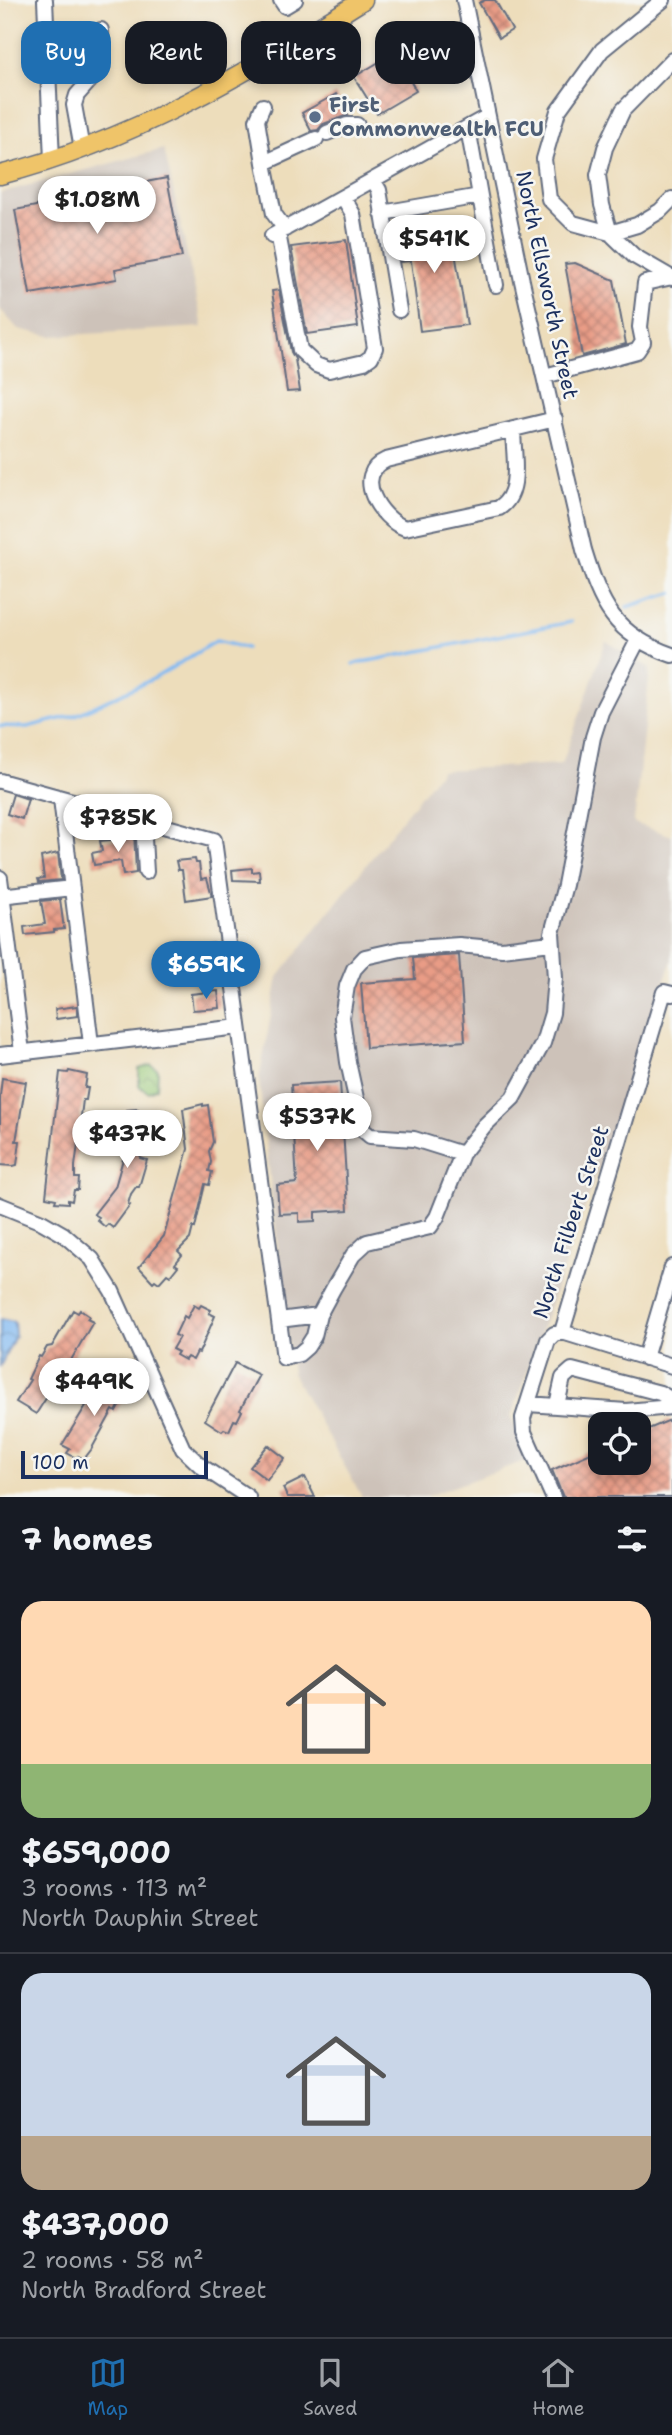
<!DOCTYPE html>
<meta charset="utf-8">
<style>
:root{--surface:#171b24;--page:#20242c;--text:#f1f3f6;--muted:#9ea1a6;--line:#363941;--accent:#1f6fb2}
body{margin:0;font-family:"Shantell Sans",sans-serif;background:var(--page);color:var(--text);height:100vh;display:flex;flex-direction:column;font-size:26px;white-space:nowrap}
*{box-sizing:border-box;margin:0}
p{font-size:23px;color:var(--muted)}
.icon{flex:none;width:38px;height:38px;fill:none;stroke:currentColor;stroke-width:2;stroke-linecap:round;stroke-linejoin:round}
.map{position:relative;height:1497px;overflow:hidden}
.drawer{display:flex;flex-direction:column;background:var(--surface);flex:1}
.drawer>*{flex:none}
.guide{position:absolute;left:21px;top:21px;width:630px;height:63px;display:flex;gap:14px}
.fabs{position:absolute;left:588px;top:1412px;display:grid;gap:14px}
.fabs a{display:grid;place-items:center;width:63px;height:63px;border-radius:14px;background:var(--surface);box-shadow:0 4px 10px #0003;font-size:35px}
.scale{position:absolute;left:21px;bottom:18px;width:187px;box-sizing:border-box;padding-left:7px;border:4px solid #1b2f5e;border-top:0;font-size:19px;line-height:24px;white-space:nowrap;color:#1b2f5e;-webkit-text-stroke:5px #f6f6f2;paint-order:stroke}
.price{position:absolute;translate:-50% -60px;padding:0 16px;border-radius:24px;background:#fff;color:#222;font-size:23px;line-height:46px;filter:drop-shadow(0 2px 4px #0008)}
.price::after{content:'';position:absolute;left:50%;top:42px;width:21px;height:16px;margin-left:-10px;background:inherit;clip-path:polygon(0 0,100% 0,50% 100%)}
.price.selected{background:var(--accent);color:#fff}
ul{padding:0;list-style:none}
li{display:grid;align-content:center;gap:14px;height:371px;padding:0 21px}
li+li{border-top:2px solid var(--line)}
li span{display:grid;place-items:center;height:217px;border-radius:21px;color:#555}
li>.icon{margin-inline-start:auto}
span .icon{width:126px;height:126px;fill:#fffc;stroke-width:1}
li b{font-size:30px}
h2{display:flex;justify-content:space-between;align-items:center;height:84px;padding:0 21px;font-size:30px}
.tag{padding:0 24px;border-radius:21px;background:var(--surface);box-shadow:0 4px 10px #0003;font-size:24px;line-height:63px}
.tag.selected{background:var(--accent);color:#fff}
.tab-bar{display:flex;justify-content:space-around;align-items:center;height:98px;border-top:2px solid var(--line);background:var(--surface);font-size:19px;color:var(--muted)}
.tab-bar a{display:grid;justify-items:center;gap:4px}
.tab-bar .selected{color:var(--accent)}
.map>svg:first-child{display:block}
.industrial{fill:#cdc2b9}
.park{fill:url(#park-crowns);stroke:#5b7c6c;stroke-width:2}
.water{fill:url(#water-waves);stroke:#4e74a8;stroke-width:2}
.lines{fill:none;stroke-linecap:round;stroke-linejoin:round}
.stream{stroke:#82baf2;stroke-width:3.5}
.building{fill:url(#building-cross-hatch)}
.minor-casing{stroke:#646c7f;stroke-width:18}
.major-casing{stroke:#646c7f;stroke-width:21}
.minor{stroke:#fff;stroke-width:14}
.major{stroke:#efc469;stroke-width:18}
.service-dot{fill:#5c6f8a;stroke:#f6f6f2;stroke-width:2.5}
.labels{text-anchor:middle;stroke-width:5;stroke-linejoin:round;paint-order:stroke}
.service-label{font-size:21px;font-weight:bold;fill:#4e5e75;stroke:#f6f6f2;text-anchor:start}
.street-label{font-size:21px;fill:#1b2f5e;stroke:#f6f6f2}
</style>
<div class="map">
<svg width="672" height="1497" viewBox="0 0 672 1497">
<defs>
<pattern id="park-crowns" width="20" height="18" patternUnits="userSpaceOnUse" patternTransform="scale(1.75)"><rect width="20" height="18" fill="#9bca79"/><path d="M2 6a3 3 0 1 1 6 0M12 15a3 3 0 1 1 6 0" fill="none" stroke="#7ea466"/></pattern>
<pattern id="water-waves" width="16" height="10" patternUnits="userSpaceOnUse" patternTransform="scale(1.75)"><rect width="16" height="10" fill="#82baf2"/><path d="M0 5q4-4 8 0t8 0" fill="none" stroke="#6a98c7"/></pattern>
<pattern id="building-cross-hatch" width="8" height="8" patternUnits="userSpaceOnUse" patternTransform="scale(1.75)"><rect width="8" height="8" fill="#e99c86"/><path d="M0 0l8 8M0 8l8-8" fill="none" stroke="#bc8071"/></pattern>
</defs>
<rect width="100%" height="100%" fill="#f6f6f2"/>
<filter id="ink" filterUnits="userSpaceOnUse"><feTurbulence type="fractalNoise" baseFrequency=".0143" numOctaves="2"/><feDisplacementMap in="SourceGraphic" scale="14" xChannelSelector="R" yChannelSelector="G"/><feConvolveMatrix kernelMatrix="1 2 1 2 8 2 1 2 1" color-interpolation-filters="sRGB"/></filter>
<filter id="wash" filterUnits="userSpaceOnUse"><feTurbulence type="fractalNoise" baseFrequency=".00686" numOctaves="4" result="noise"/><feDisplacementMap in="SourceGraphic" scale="28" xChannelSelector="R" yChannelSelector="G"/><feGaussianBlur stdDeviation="1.57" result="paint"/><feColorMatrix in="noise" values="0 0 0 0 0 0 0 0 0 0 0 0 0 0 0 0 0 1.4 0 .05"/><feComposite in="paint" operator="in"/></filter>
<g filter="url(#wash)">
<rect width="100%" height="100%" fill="#edddbb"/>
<!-- industrial -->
<path class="industrial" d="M 164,149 L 203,327 L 51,336 L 18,329 L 0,309 L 0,193 Z
M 606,641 L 650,668 L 634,823 L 672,836 L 672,960 L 511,1417 L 527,1460 L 425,1497 L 362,1497 L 292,1373 L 259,1080 L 278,977 L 441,770 L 562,764 Z"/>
<!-- park -->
<path class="park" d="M 151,1065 L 158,1070 L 157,1088 L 148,1092 L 139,1086 L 139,1069 Z"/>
<!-- water -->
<path class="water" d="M 0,1319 L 14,1322 L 15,1336 L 0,1367 Z"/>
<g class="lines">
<!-- stream -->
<path class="stream" d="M 627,607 L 672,593
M 353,664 L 571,622
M 0,726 L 27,727 L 76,715 L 155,678 L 216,641 L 246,648"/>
</g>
<g id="blocks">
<!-- building -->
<path class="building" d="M 485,0 L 495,0 L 512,30 L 499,38 L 479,3 Z
M 439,26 L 451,45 L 406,73 L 416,91 L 377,114 L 354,77 Z
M 336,94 L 348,115 L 323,124 L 318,130 L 311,131 L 302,113 Z
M 167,178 L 182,257 L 115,269 L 117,279 L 30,294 L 15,210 L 110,192 L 109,189 Z
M 450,222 L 467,325 L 420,331 L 411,261 L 401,262 L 396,234 L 404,233 L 403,228 Z
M 346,240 L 358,327 L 307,334 L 291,247 Z
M 575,263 L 614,280 L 626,344 L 582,356 L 565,264 Z
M 279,290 L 291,352 L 295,359 L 300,391 L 287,392 L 272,291 Z
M 13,794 L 28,799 L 22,819 L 7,814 Z
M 91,816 L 100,819 L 101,829 L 78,831 L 77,818 Z
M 129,831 L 134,831 L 136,873 L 123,875 L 121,861 L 94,865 L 92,853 L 102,851 L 100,841 L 129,838 Z
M 58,853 L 61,880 L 39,882 L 38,879 L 44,878 L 41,857 Z
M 195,859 L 196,863 L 199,863 L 201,879 L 207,878 L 212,896 L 186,900 L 182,870 L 178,870 L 176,861 Z
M 252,868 L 252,872 L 259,871 L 260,881 L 233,880 L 232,870 Z
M 60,899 L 64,929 L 54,930 L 54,932 L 25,935 L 24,927 L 45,924 L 41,901 Z
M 218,943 L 220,953 L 208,954 L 208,959 L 197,960 L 196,945 Z
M 459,955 L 465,1041 L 366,1048 L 361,983 L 415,979 L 413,958 Z
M 218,991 L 220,1008 L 193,1010 L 191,994 Z
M 77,1006 L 78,1016 L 56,1019 L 55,1009 Z
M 69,1071 L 87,1075 L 85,1088 L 88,1088 L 86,1100 L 83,1100 L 79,1132 L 82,1132 L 81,1144 L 78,1144 L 75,1166 L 75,1178 L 79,1178 L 78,1190 L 74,1190 L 72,1201 L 68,1200 L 68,1203 L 55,1202 L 56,1199 L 46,1197 L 60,1072 L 68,1073 Z
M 2,1078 L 26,1082 L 16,1141 L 20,1141 L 17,1165 L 13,1166 L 0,1165 L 0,1096 Z
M 340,1082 L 348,1210 L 315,1212 L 315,1221 L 299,1222 L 299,1213 L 279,1214 L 277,1185 L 297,1183 L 291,1085 Z
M 203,1104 L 203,1106 L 208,1105 L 213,1142 L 209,1151 L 211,1162 L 209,1171 L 212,1172 L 209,1185 L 205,1184 L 195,1228 L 193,1227 L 190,1239 L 178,1251 L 182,1255 L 175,1264 L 178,1266 L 170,1276 L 167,1274 L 159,1283 L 155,1280 L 153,1282 L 139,1267 L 164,1236 L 188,1149 L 183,1109 Z
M 138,1109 L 139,1112 L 145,1111 L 149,1139 L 143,1139 L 144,1147 L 140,1158 L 147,1160 L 139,1187 L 136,1187 L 131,1194 L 128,1204 L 130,1205 L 113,1228 L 108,1224 L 105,1227 L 97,1220 L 99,1217 L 94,1214 L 115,1187 L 127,1145 L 124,1113 L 128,1113 L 127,1110 Z
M 194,1305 L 199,1308 L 201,1305 L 211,1310 L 209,1313 L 215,1316 L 199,1353 L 197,1352 L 193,1360 L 187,1357 L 185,1360 L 176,1355 L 178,1352 L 172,1349 L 179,1337 L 175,1335 L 184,1316 L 187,1318 Z
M 73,1310 L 78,1313 L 80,1310 L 89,1316 L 87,1319 L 93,1322 L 52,1393 L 50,1392 L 36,1414 L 16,1402 L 30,1380 L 28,1379 L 39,1356 L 41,1357 L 47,1347 L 52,1346 Z
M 235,1363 L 259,1375 L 240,1410 L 242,1411 L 237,1421 L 234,1420 L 229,1431 L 224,1429 L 222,1431 L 205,1420 Z
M 104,1376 L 123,1383 L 121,1386 L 126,1389 L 120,1400 L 122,1401 L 116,1412 L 113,1410 L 91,1450 L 84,1459 L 78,1456 L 76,1458 L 67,1453 L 70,1449 L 62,1445 Z
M 670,1420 L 672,1425 L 672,1497 L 563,1497 L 552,1470 L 600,1449 L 600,1463 L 639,1463 L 639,1433 Z
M 268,1445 L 285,1458 L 267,1480 L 250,1467 Z
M 305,1477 L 315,1497 L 287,1497 L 283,1488 Z"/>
</g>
</g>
<g filter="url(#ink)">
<use href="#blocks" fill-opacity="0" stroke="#646c7f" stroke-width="2"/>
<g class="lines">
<!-- minor casing -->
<g class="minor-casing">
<path id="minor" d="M 45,0 L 52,160
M 281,0 L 285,6 L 295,0
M 464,0 L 522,281 L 584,550 C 601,605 614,635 672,655
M 663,0 L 602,50 L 558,111 L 544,159 L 549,199 L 573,223 L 610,233 L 637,225 L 660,211 L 672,199
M 672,60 L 623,110 L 605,148 L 598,175 L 602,205 L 610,233 L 634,256 L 672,278
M 263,106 L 257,120 L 264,163 L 274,214 L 285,229
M 327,133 L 347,125 L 357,125
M 82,149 L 74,105 L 77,95 L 93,77 L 102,60 L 101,30
M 264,163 L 316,139
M 373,180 L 379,190 L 399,310
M 480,196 L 496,285
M 382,213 L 480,196 L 468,128
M 278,233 L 300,350 L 316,365 L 329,370 L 364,362 L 371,357 L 375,348 L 353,214 L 343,197
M 272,236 L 488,116
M 545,376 L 637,351 L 643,342 L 640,327 L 645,283 L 672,277
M 513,429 C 513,454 523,493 499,508 L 405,528 C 380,519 352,475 386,460 L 555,419
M 0,781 L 214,840 L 284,1358 L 299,1354 L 307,1347 L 314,1336 L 319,1315 L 333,1289 L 353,1255 L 367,1242 L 430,1227 L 437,1217 L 462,1154 L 484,1126 L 513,1098 L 543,1043 L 552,1013 L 555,978 L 552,933 L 565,885 L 593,737 L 601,712 L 638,640
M 61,799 L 91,1044
M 143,822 L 146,872
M 0,878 L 22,1052
M 0,896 L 72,888
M 0,1055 L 239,1027
M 462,1154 L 414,1139 L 370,1136 L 363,1130 L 348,1062 L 342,1017 L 347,986 L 354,969 L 365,957 L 401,949 L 459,945 L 502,949 L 551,943
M 0,1205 L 42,1222 L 63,1234 L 92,1259 L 112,1291 L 183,1449 L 201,1466 L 248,1497
M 279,1320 L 319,1315
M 562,1332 L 664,992 L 672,994
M 562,1332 L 672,1366
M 645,1358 L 672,1267
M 528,1404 L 626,1411 L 672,1407
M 557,1405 L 563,1378 L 572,1370 L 660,1393 L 672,1400
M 553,1497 L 524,1432 L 523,1418 L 548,1340 L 554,1334 L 562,1332"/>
</g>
<!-- major casing -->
<g class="major-casing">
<path id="major" d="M 0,175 C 131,142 250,71 363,0"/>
</g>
<!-- minor -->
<use href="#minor" class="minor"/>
<!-- major -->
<use href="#major" class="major"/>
</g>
</g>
<!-- markers -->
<circle class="service-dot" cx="315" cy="117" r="7"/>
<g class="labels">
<!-- service labels -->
<g class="service-label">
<text x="329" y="112">First<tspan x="329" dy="24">Commonwealth FCU</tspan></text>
</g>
<!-- street labels -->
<g class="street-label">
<text transform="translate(547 285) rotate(78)" y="7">North Ellsworth Street</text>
<text transform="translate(571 1222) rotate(-72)" y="7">North Filbert Street</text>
</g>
</g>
</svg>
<div class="fabs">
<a><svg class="icon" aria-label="locate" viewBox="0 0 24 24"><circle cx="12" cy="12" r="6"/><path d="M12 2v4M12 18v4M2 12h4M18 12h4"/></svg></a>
</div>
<div class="scale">100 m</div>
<b class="price" style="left:97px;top:236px">$1.08M</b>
<b class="price" style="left:434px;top:275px">$541K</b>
<b class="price" style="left:118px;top:854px">$785K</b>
<b class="price selected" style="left:206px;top:1001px">$659K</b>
<b class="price" style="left:317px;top:1153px">$537K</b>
<b class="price" style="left:127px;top:1170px">$437K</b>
<b class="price" style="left:94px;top:1418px">$449K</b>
<div class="guide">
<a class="tag selected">Buy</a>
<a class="tag">Rent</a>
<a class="tag">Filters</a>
<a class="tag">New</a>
</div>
</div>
<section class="drawer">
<h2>7 homes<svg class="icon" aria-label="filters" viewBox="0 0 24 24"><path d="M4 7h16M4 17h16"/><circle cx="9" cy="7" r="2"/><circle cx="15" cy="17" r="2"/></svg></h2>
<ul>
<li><span style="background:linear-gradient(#ffd9b3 75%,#8fb573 0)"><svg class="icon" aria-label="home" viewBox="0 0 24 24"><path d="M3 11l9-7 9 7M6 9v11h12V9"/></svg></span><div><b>$659,000</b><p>3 rooms · 113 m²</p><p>North Dauphin Street</p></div></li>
<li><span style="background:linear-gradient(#c9d6e8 75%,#b9a48a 0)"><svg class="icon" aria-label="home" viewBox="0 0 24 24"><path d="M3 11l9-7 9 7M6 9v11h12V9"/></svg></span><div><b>$437,000</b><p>2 rooms · 58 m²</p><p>North Bradford Street</p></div></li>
</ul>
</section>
<nav class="tab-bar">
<a class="selected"><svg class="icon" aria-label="map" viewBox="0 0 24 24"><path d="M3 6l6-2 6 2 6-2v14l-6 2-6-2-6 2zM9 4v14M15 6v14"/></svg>Map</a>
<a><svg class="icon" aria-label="saved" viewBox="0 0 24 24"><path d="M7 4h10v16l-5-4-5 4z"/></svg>Saved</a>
<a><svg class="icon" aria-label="home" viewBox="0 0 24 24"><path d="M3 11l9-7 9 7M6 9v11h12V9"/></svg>Home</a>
</nav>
